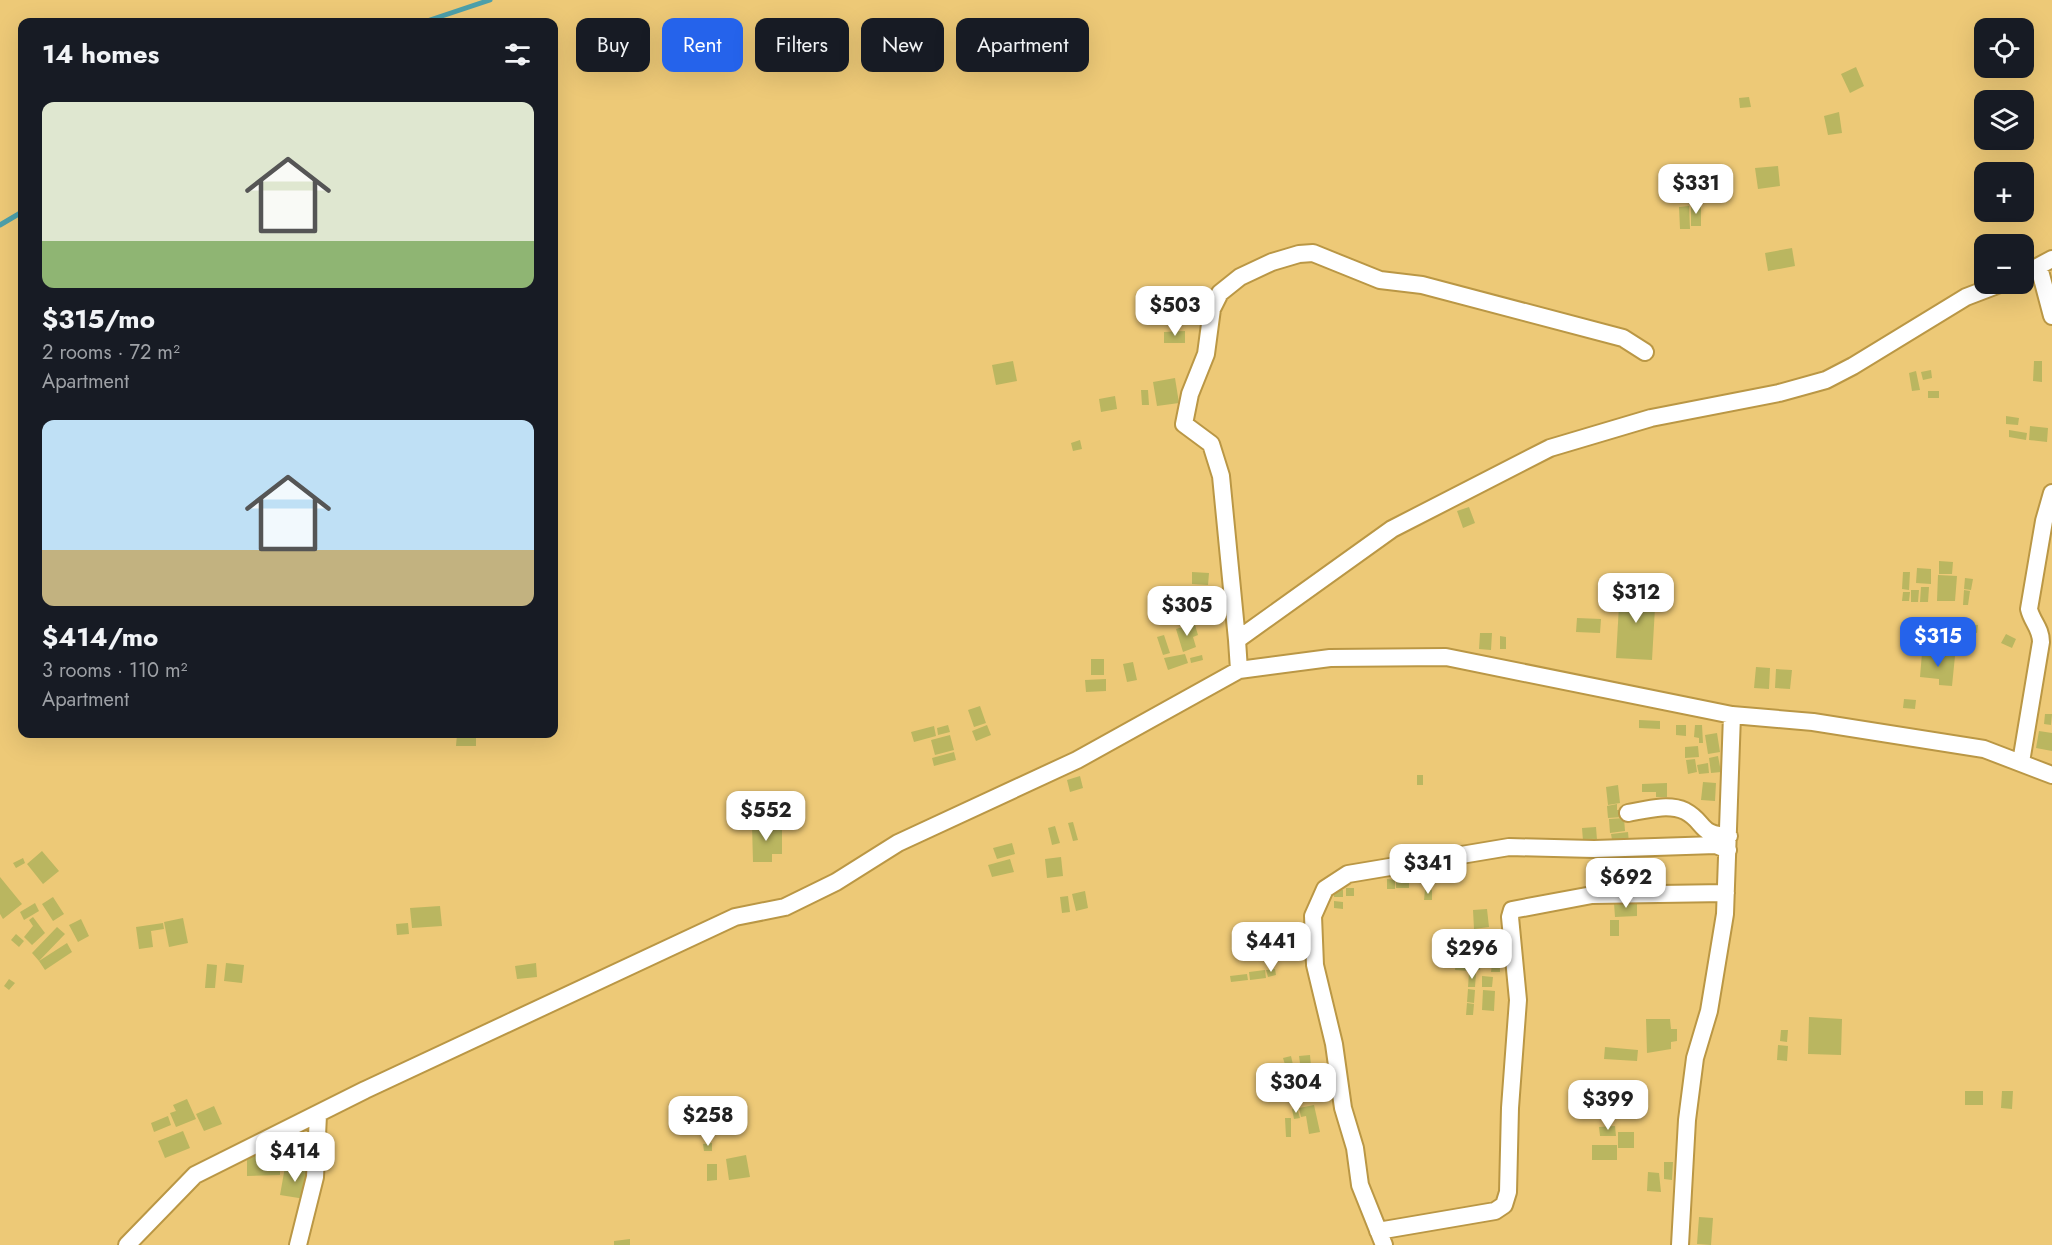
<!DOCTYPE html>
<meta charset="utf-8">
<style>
:root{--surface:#171b24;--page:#20242c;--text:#f1f3f6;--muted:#9ea1a6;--accent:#2563eb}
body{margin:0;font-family:Jost,sans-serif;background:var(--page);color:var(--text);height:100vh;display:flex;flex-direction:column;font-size:22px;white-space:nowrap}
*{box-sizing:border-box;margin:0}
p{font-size:20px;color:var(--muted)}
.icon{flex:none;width:33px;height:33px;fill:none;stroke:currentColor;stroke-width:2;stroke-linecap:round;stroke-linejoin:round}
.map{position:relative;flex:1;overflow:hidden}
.panel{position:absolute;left:18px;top:18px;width:540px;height:720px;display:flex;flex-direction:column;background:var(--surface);border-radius:12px;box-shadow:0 6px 24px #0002}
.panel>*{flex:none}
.top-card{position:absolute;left:576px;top:18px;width:570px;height:54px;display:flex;gap:12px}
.fabs{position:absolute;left:1974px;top:18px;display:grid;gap:12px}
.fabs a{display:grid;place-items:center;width:60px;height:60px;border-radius:12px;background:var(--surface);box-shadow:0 6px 24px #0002;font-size:30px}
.price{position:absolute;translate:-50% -51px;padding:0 14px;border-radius:12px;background:#fff;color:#222;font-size:20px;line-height:39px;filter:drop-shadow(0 2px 3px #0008)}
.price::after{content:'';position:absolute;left:50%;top:36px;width:18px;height:14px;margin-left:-9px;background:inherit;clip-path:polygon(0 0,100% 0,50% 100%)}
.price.selected{background:var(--accent);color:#fff}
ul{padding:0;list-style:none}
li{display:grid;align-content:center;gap:12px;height:318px;padding:0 24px}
li span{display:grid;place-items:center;height:186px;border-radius:12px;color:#555}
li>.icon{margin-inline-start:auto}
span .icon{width:108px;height:108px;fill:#fffc;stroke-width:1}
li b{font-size:26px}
h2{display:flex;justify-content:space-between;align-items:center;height:72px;padding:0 24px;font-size:26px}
.pill{padding:0 21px;border-radius:12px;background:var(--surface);box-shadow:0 6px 24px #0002;font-size:21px;line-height:54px}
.pill.selected{background:var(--accent);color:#fff}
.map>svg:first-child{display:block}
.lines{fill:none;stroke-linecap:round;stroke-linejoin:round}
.stream{stroke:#4da0aa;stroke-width:5}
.building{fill:#bab660}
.street-casing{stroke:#ba9745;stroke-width:20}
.street{stroke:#fff;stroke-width:16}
</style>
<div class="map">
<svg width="2052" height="1245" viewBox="0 0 2052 1245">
<rect width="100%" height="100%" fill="#edc977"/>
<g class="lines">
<!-- stream -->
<path class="stream" d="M 424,22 L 490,0
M 0,225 L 22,212"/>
</g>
<!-- building -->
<path class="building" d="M 1856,67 L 1864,86 L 1850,93 L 1841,74 Z
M 1749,97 L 1751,107 L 1740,108 L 1739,98 Z
M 1839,112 L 1842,133 L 1828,135 L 1824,116 Z
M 1679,164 L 1682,185 L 1671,187 L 1668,165 Z
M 1694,164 L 1698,186 L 1687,188 L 1683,166 Z
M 1778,166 L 1780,186 L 1758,189 L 1755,168 Z
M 1691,204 L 1701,204 L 1701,226 L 1691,226 Z
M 1689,206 L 1690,229 L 1680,229 L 1679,207 Z
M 1792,248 L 1795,266 L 1768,271 L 1765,253 Z
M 1185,331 L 1185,343 L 1164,343 L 1164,332 Z
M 1013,361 L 1017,381 L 996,385 L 992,365 Z
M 2034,361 L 2042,361 L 2042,382 L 2033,381 Z
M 1931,370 L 1932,378 L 1923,380 L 1921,372 Z
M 1916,371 L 1920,390 L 1912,391 L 1909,373 Z
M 1175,378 L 1179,403 L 1157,406 L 1153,382 Z
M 1141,390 L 1148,390 L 1149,405 L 1142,405 Z
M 1928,391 L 1939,391 L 1939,398 L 1928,398 Z
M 1115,396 L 1117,409 L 1101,412 L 1099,399 Z
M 2006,416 L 2019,418 L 2018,425 L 2006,424 Z
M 2030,426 L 2048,428 L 2047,442 L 2029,440 Z
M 2009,430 L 2027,433 L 2026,440 L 2009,437 Z
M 1080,440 L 1082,449 L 1073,451 L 1071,443 Z
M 1469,507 L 1475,523 L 1463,528 L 1457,511 Z
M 1939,561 L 1953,562 L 1952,574 L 1939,574 Z
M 1917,568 L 1931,569 L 1931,584 L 1916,583 Z
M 1192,572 L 1209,573 L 1208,585 L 1192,584 Z
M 1903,572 L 1910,572 L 1909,590 L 1902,589 Z
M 1938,575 L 1957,576 L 1955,601 L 1937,601 Z
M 1965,578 L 1973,579 L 1971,590 L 1964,589 Z
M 1921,587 L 1929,587 L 1928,602 L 1920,602 Z
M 1620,588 L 1656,590 L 1652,660 L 1616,658 Z
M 1911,590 L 1919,590 L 1918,602 L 1911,602 Z
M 1964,590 L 1970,591 L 1968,605 L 1963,605 Z
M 1903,592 L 1910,592 L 1909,601 L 1902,601 Z
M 1204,599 L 1208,605 L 1201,609 L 1197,602 Z
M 1208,607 L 1213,618 L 1205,622 L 1200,611 Z
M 1577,618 L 1601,619 L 1600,633 L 1576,632 Z
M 1968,624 L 1978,625 L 1977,633 L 1967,632 Z
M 1189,625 L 1190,627 L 1195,625 L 1198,635 L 1193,637 L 1196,647 L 1183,652 L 1176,629 Z
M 1952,629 L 1962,630 L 1959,654 L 1949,653 Z
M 1480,633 L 1492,633 L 1491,650 L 1479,649 Z
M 2006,634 L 2016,639 L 2012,648 L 2001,643 Z
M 1164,635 L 1170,653 L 1163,655 L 1157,637 Z
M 1500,636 L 1506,637 L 1506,649 L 1500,649 Z
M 1922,653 L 1955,656 L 1952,686 L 1939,685 L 1939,679 L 1920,677 Z
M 1185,654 L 1188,663 L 1168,670 L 1164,658 Z
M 1202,655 L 1203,660 L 1191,663 L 1190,658 Z
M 1091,659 L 1104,659 L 1104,675 L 1091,675 Z
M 1133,662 L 1137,680 L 1127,682 L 1123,664 Z
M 1756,667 L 1770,668 L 1769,689 L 1754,688 Z
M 1776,669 L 1792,670 L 1790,689 L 1775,688 Z
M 1106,679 L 1106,691 L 1086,692 L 1085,680 Z
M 1904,699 L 1916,700 L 1915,709 L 1903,708 Z
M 980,706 L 986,723 L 974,727 L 968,710 Z
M 2045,714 L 2052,714 L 2051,725 L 2044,724 Z
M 1639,720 L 1660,721 L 1660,729 L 1639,728 Z
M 948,725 L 950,732 L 938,735 L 937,728 Z
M 987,725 L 991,735 L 976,741 L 972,731 Z
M 1676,725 L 1686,725 L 1686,736 L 1676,735 Z
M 1695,725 L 1702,725 L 1703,743 L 1699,743 L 1699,738 L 1694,737 Z
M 934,726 L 936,736 L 914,742 L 911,732 Z
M 2039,731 L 2052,733 L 2052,751 L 2036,748 Z
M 1717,733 L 1720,752 L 1708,754 L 1705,735 Z
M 457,734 L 476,734 L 476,746 L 456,746 Z
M 950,735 L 954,750 L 935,755 L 931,740 Z
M 1698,746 L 1699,757 L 1685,758 L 1685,747 Z
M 954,752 L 956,760 L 934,766 L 932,758 Z
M 1718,756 L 1721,772 L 1711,773 L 1709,758 Z
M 1695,759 L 1697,772 L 1688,774 L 1686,760 Z
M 1708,763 L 1709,773 L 1699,774 L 1697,765 Z
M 1417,775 L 1423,775 L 1423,785 L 1417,785 Z
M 1080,776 L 1083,788 L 1070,792 L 1067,780 Z
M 1703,782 L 1716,783 L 1715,801 L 1701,800 Z
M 1667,783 L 1667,797 L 1656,797 L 1656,792 L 1642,792 L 1642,784 Z
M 1618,785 L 1620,803 L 1608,805 L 1606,787 Z
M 1617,804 L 1617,810 L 1622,810 L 1623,817 L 1608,818 L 1607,806 Z
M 760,811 L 761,822 L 750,823 L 750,828 L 745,828 L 743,814 Z
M 1624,818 L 1625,831 L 1610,833 L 1609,819 Z
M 1073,822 L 1078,840 L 1073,841 L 1068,823 Z
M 752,825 L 782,825 L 782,854 L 772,854 L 772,862 L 753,862 Z
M 1055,826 L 1060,843 L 1052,845 L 1048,828 Z
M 1596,827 L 1597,840 L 1583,841 L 1582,828 Z
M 1628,832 L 1629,843 L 1613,845 L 1611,834 Z
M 1012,843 L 1015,854 L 997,859 L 993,848 Z
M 42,851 L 59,871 L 43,884 L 27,864 Z
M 1061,857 L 1063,876 L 1047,878 L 1045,859 Z
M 23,858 L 25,863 L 16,868 L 13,863 Z
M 1010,859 L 1014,872 L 992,877 L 988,865 Z
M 0,877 L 22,904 L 3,919 L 0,914 Z
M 1387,879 L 1395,880 L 1395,889 L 1387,889 Z
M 1396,879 L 1409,880 L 1409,888 L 1396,888 Z
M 1346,888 L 1354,888 L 1354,896 L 1346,896 Z
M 1334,890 L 1343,890 L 1343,897 L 1334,897 Z
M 1425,890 L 1432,890 L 1432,900 L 1424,900 Z
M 1085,891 L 1088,908 L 1076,911 L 1072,894 Z
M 1068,896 L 1070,912 L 1062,913 L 1060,897 Z
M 53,897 L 64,914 L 53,921 L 42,904 Z
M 1334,901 L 1343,902 L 1343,909 L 1334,908 Z
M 1637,902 L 1637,916 L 1615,917 L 1614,903 Z
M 35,903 L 39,911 L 24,920 L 20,912 Z
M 440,906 L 442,926 L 412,928 L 410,908 Z
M 1487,909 L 1489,927 L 1474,929 L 1473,910 Z
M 33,917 L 45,933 L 32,945 L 24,937 L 33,926 L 29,920 Z
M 183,918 L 188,943 L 169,947 L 164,922 Z
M 81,919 L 89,936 L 78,942 L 69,925 Z
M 1610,920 L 1619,920 L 1619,936 L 1610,936 Z
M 163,923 L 164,929 L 151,931 L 153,947 L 139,949 L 136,927 Z
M 408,923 L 409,934 L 397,935 L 396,924 Z
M 57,927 L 65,934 L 39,961 L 32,953 Z
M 16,934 L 24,941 L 19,947 L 11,940 Z
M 1434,937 L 1445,937 L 1444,946 L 1434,946 Z
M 1475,939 L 1482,940 L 1481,950 L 1474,949 Z
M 1484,939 L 1499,941 L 1496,958 L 1482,956 L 1482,950 L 1486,951 L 1483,950 Z
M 67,943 L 72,952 L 45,970 L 39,961 Z
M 1443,946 L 1450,947 L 1448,966 L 1441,966 Z
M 1475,950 L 1481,950 L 1481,960 L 1474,959 Z
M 1472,960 L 1481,961 L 1480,970 L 1471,969 Z
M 1456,961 L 1470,962 L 1470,971 L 1455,970 Z
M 226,963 L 244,965 L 242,983 L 224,981 Z
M 536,963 L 537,977 L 517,979 L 515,966 Z
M 207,964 L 217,965 L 215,988 L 205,988 Z
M 1492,964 L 1500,965 L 1500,972 L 1491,972 Z
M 1275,969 L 1276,975 L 1268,977 L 1266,970 Z
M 1265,970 L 1266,978 L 1250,980 L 1249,972 Z
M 1469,973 L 1476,973 L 1475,987 L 1468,987 Z
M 1247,974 L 1248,980 L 1231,982 L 1230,976 Z
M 1482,976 L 1493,977 L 1492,987 L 1482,987 Z
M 9,979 L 15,983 L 9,990 L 4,986 Z
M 1468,989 L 1475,990 L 1474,1003 L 1467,1002 Z
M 1483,990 L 1495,991 L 1494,1011 L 1482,1010 Z
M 1467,1003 L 1474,1004 L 1473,1015 L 1466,1015 Z
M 1809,1017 L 1842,1019 L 1841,1055 L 1808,1054 Z
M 1646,1019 L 1670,1019 L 1671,1029 L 1677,1029 L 1677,1041 L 1671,1042 L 1671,1049 L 1647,1053 Z
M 1781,1030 L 1788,1030 L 1787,1042 L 1780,1041 Z
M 1778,1045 L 1788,1046 L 1787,1061 L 1777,1060 Z
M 1605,1047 L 1638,1050 L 1637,1061 L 1604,1059 Z
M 1310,1055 L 1312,1077 L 1302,1078 L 1299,1056 Z
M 1291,1056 L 1294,1069 L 1287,1071 L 1283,1058 Z
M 1299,1090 L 1302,1102 L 1293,1104 L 1290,1092 Z
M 1965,1091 L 1983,1091 L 1983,1105 L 1965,1105 Z
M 2002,1091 L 2013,1091 L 2012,1109 L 2001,1108 Z
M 187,1099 L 196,1119 L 176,1127 L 170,1113 L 176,1111 L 173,1105 Z
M 1314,1105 L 1320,1132 L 1309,1134 L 1306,1116 L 1301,1117 L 1299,1108 Z
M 214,1106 L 222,1124 L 204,1131 L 196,1114 Z
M 1297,1108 L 1300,1118 L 1294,1119 L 1292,1109 Z
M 168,1116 L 171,1125 L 154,1132 L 151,1123 Z
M 1285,1118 L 1291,1118 L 1291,1137 L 1286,1137 Z
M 1615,1126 L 1616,1136 L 1600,1136 L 1599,1127 Z
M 183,1131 L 190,1148 L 165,1158 L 158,1141 Z
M 1618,1132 L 1634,1132 L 1634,1148 L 1618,1148 Z
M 712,1143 L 712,1151 L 704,1151 L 703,1144 Z
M 1592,1145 L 1617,1145 L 1617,1160 L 1592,1160 Z
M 280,1155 L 280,1175 L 247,1176 L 247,1156 Z
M 746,1155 L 750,1177 L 729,1180 L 726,1159 Z
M 1664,1162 L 1673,1162 L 1672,1180 L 1664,1179 Z
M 707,1164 L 717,1164 L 717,1180 L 707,1181 Z
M 285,1167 L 309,1171 L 305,1199 L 280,1195 Z
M 1648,1172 L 1659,1173 L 1661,1192 L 1647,1191 Z
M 1699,1217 L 1713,1218 L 1711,1245 L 1697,1244 Z
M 630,1239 L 630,1245 L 614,1245 L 614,1241 Z"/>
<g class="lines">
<!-- street casing -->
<g class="street-casing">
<path id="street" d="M 2039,267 L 2052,316
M 2024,274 L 2052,259
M 1237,640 L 1221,476 L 1211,444 L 1184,424 L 1190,394 L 1206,354 L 1212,309 L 1220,293 L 1240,277 L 1272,262 L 1299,254 L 1313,253 L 1380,280 L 1422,285 L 1623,338 L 1645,352
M 1239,670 L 1237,640 L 1392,529 L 1550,448 L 1651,418 L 1779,393 L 1826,380 L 1853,366 L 1966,297 L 2000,284
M 2021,762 L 2041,642 C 2041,628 2032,622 2029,609 L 2044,521 L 2052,493
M 1628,813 C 1645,810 1668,803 1685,811 C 1706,822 1698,835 1729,836
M 1378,1231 L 1495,1211 L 1504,1205 L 1508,1192 L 1510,1108 L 1518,1000 L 1510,917 L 1512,910 L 1592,895 L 1726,893
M 127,1245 L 195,1175 L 365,1090 L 735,917 L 785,907 L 836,882 L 898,843 L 1077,760 L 1239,670 L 1330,658 L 1446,657 L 1732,715 L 1813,722 L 1984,749 L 2052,775
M 298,1245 L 315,1177 L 318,1115
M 1384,1245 L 1360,1185 L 1355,1148 L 1343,1108 L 1334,1044 L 1315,965 L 1313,916 L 1325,889 L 1348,874 L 1509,847 L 1594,849 L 1716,845 L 1728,850
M 1680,1245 L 1687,1120 L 1695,1058 L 1709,1011 L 1725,914 L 1732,715"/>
</g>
<!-- street -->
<use href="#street" class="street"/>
</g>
</svg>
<div class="fabs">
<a><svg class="icon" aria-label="locate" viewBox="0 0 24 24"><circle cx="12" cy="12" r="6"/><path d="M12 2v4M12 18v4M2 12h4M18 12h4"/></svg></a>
<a><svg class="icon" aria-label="layers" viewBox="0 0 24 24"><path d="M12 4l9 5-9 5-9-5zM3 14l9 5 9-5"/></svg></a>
<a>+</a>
<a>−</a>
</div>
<b class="price" style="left:1696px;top:215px">$331</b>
<b class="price" style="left:1175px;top:337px">$503</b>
<b class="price" style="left:1636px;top:624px">$312</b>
<b class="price" style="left:1187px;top:637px">$305</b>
<b class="price selected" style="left:1938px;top:668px">$315</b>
<b class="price" style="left:766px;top:842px">$552</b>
<b class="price" style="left:1428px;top:895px">$341</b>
<b class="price" style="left:1626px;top:909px">$692</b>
<b class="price" style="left:1271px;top:973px">$441</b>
<b class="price" style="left:1472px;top:980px">$296</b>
<b class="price" style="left:1296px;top:1114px">$304</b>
<b class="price" style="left:1608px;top:1131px">$399</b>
<b class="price" style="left:708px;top:1147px">$258</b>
<b class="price" style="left:295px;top:1183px">$414</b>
<div class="top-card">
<a class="pill">Buy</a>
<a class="pill selected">Rent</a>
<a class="pill">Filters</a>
<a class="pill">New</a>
<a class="pill">Apartment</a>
</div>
<section class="panel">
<h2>14 homes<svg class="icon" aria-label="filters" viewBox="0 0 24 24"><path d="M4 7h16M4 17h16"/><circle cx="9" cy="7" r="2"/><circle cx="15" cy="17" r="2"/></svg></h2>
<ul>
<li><span style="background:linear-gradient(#dfe7d0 75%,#8fb573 0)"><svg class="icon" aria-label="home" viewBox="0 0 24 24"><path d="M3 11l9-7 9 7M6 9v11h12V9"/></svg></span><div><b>$315/mo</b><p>2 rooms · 72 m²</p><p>Apartment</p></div></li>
<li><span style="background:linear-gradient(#bfe0f5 70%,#c2b280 0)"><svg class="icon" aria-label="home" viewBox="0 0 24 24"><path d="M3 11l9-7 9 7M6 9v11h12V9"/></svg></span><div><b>$414/mo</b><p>3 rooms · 110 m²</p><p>Apartment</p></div></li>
</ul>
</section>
</div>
